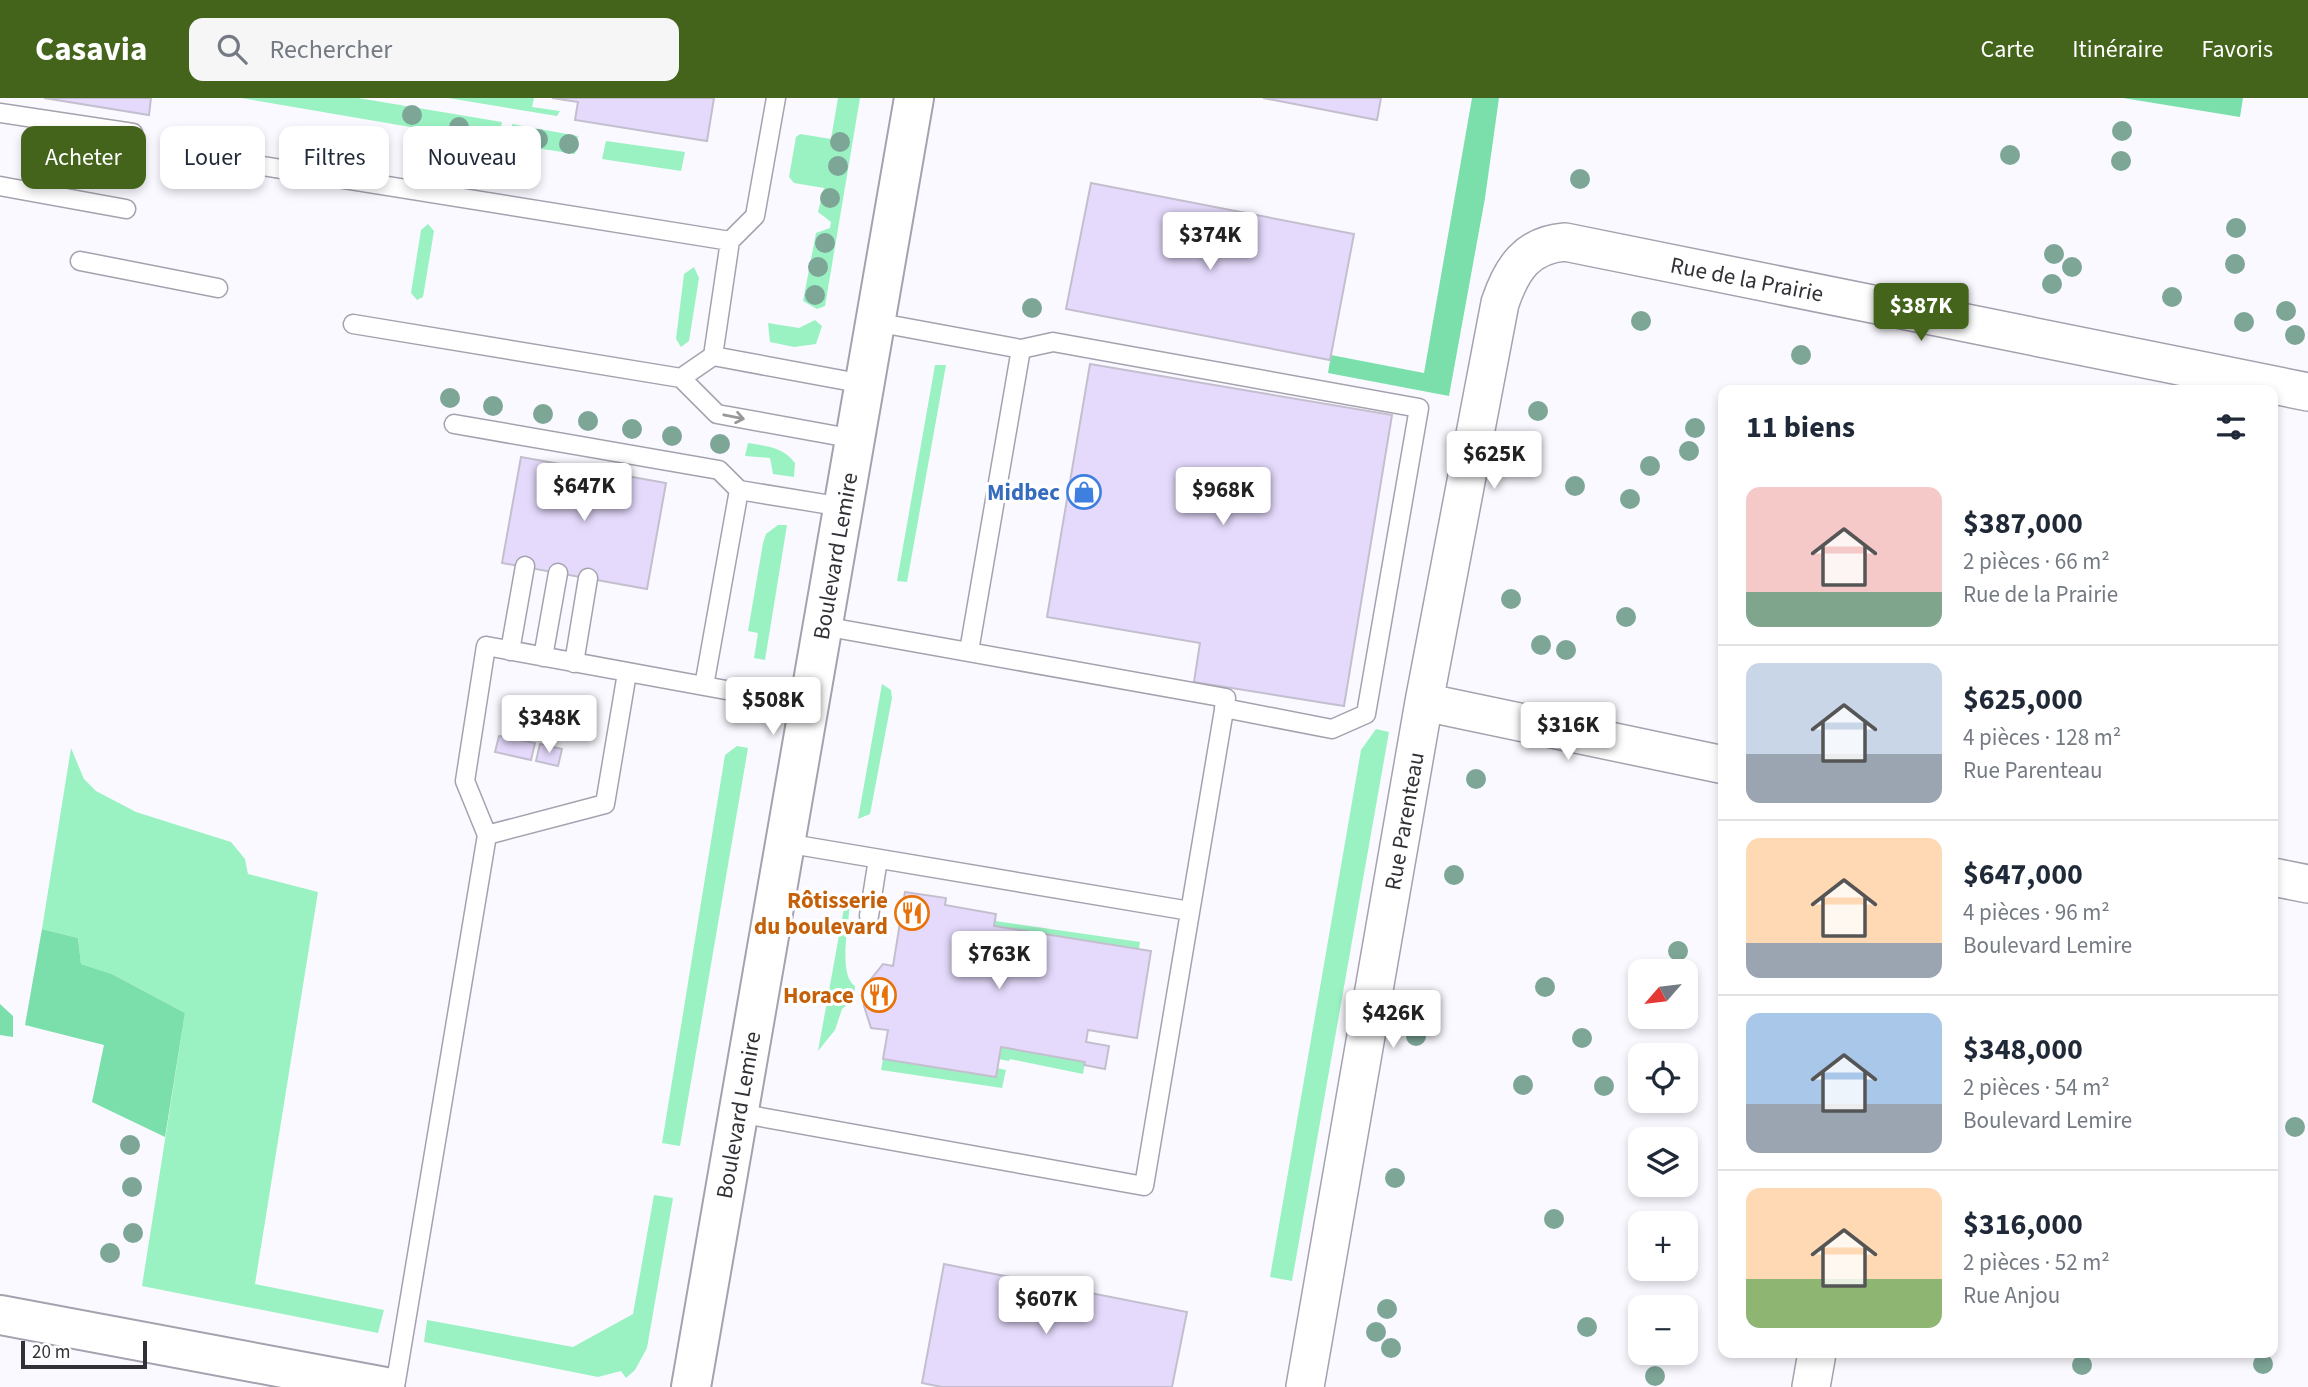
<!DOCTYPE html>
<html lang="fr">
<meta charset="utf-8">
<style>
:root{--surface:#fff;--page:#f6f6f7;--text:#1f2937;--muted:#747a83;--line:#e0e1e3;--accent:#43641a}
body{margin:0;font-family:"Source Sans 3",sans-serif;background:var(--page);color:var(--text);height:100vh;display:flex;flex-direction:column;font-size:26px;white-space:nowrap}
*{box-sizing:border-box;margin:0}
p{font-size:23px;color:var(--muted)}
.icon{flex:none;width:38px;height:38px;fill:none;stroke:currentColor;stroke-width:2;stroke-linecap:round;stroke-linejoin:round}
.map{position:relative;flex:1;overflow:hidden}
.sheet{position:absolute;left:1718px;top:287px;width:560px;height:973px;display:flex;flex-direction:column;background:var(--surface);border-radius:14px;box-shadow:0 4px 10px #0003}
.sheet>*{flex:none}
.top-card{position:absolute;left:21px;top:28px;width:665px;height:63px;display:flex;gap:14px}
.needle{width:46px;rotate:242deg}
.fabs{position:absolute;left:1628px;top:861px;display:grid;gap:14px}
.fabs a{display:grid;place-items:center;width:70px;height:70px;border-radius:14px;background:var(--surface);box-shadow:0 4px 10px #0003;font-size:35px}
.scale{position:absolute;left:21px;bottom:18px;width:126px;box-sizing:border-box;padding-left:7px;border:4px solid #323036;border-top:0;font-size:19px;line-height:24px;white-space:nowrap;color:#323036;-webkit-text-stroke:5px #fff;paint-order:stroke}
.price{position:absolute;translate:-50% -60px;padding:0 16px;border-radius:7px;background:#fff;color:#222;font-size:23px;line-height:46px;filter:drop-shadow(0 2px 4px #0008)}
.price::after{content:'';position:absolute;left:50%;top:42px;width:21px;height:16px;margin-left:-10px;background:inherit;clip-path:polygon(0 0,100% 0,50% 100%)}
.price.active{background:var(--accent);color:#fff}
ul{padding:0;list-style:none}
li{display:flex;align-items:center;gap:21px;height:175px;padding:0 28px}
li+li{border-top:2px solid var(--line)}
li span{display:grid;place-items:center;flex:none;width:196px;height:140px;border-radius:14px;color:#555}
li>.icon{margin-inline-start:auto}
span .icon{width:84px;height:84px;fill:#fffc;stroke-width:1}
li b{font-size:30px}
h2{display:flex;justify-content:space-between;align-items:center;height:84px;padding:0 28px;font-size:30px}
.pill{padding:0 24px;border-radius:14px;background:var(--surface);box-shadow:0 4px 10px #0003;font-size:24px;line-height:63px}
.pill.active{background:var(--accent);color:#fff}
header{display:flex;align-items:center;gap:42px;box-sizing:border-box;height:98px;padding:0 35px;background:var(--accent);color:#fff}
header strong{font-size:33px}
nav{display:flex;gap:38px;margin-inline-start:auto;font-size:24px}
.search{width:490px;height:63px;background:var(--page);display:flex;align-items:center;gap:18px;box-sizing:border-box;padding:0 24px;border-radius:14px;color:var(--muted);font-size:26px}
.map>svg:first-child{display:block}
.green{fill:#9af2c3}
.forest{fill:#7bdfac}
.building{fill:#e5dafc;stroke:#c4bfce;stroke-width:2}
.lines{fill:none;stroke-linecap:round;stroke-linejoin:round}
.lane-casing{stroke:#a6a1af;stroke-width:21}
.street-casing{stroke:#a6a1af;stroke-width:40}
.secondary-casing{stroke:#a6a1af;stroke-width:42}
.lane{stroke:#fff;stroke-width:18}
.street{stroke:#fff;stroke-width:37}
.secondary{stroke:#fff;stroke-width:38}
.tree{fill:#7da697}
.oneway{stroke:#98989a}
.labels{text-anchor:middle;stroke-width:6;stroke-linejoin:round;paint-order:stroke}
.street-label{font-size:23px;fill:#323036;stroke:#fff}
.shop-label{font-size:23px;font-weight:bold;fill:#366cbe;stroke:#fff;text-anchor:end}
.food-label{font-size:23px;font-weight:bold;fill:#c56008;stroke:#fff;text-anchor:end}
</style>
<header>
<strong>Casavia</strong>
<div class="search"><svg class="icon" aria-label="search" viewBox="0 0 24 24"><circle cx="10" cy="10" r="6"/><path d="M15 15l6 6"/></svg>Rechercher</div>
<nav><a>Carte</a><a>Itinéraire</a><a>Favoris</a></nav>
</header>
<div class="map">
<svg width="2308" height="1289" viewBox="0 0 2308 1289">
<rect width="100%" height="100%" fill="#faf9ff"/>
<!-- green -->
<path class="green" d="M 241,0 L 358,0 L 502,24 L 498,44 Z
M 448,0 L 534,0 L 532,9 L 560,13 L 557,18 Z
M 838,0 L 860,0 L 825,208 L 817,211 L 803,203 L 816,135 L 830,130 L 831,124 L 818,114 L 824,90 L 794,85 L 789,79 L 796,39 L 800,36 L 831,41 Z
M 512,26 L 578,38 L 575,56 L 510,46 Z
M 606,43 L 685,54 L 681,73 L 602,61 Z
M 428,126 L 434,133 L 423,199 L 417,202 L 411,195 L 421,132 Z
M 694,169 L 699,180 L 689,243 L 681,249 L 676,241 L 684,176 Z
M 815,222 L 822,228 L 816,246 L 794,249 L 770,244 L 768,225 L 799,230 Z
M 935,267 L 946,267 L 907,484 L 897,483 Z
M 748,345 C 766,348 783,349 795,365 L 794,379 L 773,376 L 770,360 L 745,358 Z
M 778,427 L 787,427 L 765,562 L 754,560 L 758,535 L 748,533 L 763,445 L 766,436 Z
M 882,586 L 891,592 L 892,600 L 870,716 L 858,721 Z
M 1376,631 L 1389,634 L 1292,1183 L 1270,1179 L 1361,652 Z
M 737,648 L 748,650 L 680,1048 L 662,1045 L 725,657 Z
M 71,650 L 84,681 L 96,693 L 136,714 L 231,744 L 245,761 L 248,776 L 318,794 L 255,1186 L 384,1212 L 378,1235 L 142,1188 L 185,915 L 112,876 L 81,866 L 78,840 L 42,831 Z
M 846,799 L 850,802 C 850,822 837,877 855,888 L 854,901 L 842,911 L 835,932 L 818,953 Z
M 995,823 L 1140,844 L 1139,851 L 994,828 Z
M 1001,949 L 1085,964 L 1083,976 L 1010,961 L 1009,963 L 998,961 Z
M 883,961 L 996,979 L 997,970 L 1006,972 L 1002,990 L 881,972 Z
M 654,1097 L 673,1100 L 647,1250 L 635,1272 L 626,1280 L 621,1273 L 598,1279 L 424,1244 L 427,1222 L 573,1249 L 633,1216 Z"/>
<!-- forest -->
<path class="forest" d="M 1472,0 L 1499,0 L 1485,100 L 1449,298 L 1328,275 L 1331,257 L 1424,275 Z
M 2123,0 L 2243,0 L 2240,19 Z
M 42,831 L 78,840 L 81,866 L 112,876 L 185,915 L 165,1039 L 92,1004 L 104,947 L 25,927 Z
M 0,906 L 13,918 L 13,939 L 0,937 Z"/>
<!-- building -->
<path class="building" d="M 44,0 L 151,0 L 149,17 Z
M 552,0 L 714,0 L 707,43 L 575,22 L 578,4 Z
M 1263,0 L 1381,0 L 1377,22 Z
M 34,44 L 141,61 L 137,86 L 29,68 Z
M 1091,85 L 1354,136 L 1330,262 L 1066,211 Z
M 1090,266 L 1392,317 L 1344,608 L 1194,584 L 1200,545 L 1047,519 Z
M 521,359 L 666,385 L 647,491 L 502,465 Z
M 499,638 L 535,645 L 531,662 L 495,654 Z
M 540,646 L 562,651 L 558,668 L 536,663 Z
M 905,794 L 946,800 L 945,807 L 996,816 L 994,828 L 1151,853 L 1137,940 L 1088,932 L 1086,944 L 1109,948 L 1105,971 L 1084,967 L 1085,964 L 1001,949 L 996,979 L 883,961 L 888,932 L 871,930 L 864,908 L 865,897 L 867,886 L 883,866 L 893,868 Z
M 944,1166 L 1187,1214 L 1172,1289 L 942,1289 L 922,1285 Z"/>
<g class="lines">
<!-- lane casing -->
<g class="lane-casing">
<path id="lane" d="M 0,15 L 133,35
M 238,64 L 730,143
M 0,88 L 126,111
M 80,163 L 218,190
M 875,224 L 1021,251 L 969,553
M 353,226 L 681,280 L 713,258 L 864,286
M 1021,251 L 1053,244 L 1419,310 L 1366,616 L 1332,631 L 1224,610
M 713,258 L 730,143 L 755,118 L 776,0
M 681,280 L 717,316 L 855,341
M 454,326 L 719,372 L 739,392
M 510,553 L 525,468
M 543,559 L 558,475
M 574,565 L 588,480
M 809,607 L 704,588 L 739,392 L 843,409
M 487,737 L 605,706 L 627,575
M 785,745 L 1190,813
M 869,818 L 878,761
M 738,1015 L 1144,1088 L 1226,600 L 823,528
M 395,1289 L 487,737 L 465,683 L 486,548 L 704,588"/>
</g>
<!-- street casing -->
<g class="street-casing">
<path id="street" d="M 1424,604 L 1724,667
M 2273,779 L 2308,786
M 1305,1289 L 1424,604 L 1500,205 C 1512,170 1527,147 1565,144 L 2308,294
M 1811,1289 L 1817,1255"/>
</g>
<!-- secondary casing -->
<g class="secondary-casing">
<path id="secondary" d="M 0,1217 L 385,1289
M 691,1289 L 914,0"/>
</g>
<!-- lane -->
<use href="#lane" class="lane"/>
<!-- street -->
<use href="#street" class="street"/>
<!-- secondary -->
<use href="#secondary" class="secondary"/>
</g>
<!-- trees -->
<g class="tree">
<circle cx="412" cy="17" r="10"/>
<circle cx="459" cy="29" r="10"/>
<circle cx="2122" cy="33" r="10"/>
<circle cx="538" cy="41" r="10"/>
<circle cx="840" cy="44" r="10"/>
<circle cx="569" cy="46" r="10"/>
<circle cx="2010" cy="57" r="10"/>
<circle cx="2121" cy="63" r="10"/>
<circle cx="838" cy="68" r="10"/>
<circle cx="1580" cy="81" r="10"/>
<circle cx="830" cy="100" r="10"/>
<circle cx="2236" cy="130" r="10"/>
<circle cx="825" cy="145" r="10"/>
<circle cx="2054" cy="156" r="10"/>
<circle cx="2235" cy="166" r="10"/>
<circle cx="818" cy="169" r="10"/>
<circle cx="2072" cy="169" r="10"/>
<circle cx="2052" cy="186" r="10"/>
<circle cx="815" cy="197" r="10"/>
<circle cx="2172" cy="199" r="10"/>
<circle cx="1032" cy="210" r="10"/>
<circle cx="2286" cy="213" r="10"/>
<circle cx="1641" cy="223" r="10"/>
<circle cx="2244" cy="224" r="10"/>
<circle cx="2295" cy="237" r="10"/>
<circle cx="1801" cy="257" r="10"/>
<circle cx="450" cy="300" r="10"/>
<circle cx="493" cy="308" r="10"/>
<circle cx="1538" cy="313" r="10"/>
<circle cx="543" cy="316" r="10"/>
<circle cx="588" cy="323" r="10"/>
<circle cx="1695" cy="330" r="10"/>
<circle cx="632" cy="331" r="10"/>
<circle cx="672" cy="338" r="10"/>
<circle cx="1525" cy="343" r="10"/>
<circle cx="720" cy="346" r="10"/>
<circle cx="1689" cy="353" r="10"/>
<circle cx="1650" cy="368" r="10"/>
<circle cx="1575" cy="388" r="10"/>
<circle cx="1630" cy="401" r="10"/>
<circle cx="1511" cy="501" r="10"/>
<circle cx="1626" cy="519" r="10"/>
<circle cx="1541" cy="547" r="10"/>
<circle cx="1566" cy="552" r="10"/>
<circle cx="1476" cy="681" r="10"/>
<circle cx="1454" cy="777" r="10"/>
<circle cx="1678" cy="853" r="10"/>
<circle cx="1545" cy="889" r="10"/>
<circle cx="1416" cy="938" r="10"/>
<circle cx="1582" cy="940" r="10"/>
<circle cx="1523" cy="987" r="10"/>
<circle cx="1604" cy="988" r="10"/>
<circle cx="2295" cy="1029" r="10"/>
<circle cx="130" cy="1047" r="10"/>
<circle cx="1395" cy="1080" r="10"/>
<circle cx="132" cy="1089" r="10"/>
<circle cx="1554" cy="1121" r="10"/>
<circle cx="133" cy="1135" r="10"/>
<circle cx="110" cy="1155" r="10"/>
<circle cx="1387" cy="1211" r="10"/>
<circle cx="1587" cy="1229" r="10"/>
<circle cx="1376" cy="1234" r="10"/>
<circle cx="1391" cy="1250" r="10"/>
<circle cx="2263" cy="1266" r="10"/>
<circle cx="2082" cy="1267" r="10"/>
<circle cx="1655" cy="1278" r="10"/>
</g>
<!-- one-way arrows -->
<defs><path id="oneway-shaft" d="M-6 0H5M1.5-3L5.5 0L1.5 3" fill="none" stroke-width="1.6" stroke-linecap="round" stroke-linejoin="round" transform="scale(1.75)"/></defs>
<use class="oneway" href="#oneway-shaft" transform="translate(734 319) rotate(11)"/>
<!-- icons -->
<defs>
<g id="shop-ring" transform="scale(1.75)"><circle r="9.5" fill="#fff" stroke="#3f7fe0" stroke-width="1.5"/><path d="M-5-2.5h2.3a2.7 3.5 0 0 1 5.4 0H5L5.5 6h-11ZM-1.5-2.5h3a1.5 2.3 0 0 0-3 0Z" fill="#3f7fe0"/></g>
<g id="restaurant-ring" transform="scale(1.75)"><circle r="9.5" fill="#fff" stroke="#e8710a" stroke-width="1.5"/><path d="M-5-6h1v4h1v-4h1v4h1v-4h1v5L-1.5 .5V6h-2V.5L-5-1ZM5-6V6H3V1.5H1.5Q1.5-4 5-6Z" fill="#e8710a"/></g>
</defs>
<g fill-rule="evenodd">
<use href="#shop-ring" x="1084" y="394"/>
<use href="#restaurant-ring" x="912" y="815"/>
<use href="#restaurant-ring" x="879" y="897"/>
</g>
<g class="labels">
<!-- street labels -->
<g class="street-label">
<text transform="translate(1747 181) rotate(11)" y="8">Rue de la Prairie</text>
<text transform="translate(835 458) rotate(-80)" y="8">Boulevard Lemire</text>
<text transform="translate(1404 723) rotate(-80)" y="8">Rue Parenteau</text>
<text transform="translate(738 1017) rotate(-80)" y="8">Boulevard Lemire</text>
</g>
<!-- shop labels -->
<g class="shop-label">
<text x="1060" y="402">Midbec</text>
</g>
<!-- food labels -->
<g class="food-label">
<text x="888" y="810">Rôtisserie<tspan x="888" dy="26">du boulevard</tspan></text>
<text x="854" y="905">Horace</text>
</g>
</g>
</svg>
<div class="fabs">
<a><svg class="needle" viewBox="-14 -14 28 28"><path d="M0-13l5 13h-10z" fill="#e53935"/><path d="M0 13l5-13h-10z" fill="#747a83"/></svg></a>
<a><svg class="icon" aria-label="locate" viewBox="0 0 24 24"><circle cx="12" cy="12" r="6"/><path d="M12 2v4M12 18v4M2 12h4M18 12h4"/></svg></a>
<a><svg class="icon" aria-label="layers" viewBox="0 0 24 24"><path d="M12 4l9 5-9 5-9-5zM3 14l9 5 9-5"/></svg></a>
<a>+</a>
<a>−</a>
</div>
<div class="scale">20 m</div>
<b class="price" style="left:1210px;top:174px">$374K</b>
<b class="price active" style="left:1921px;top:245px">$387K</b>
<b class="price" style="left:1494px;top:393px">$625K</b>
<b class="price" style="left:584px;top:425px">$647K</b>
<b class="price" style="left:1223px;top:429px">$968K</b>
<b class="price" style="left:773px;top:639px">$508K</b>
<b class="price" style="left:549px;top:657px">$348K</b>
<b class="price" style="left:1568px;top:664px">$316K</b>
<b class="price" style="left:999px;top:893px">$763K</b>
<b class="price" style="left:1393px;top:952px">$426K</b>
<b class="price" style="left:1046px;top:1238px">$607K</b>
<div class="top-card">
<a class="pill active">Acheter</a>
<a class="pill">Louer</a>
<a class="pill">Filtres</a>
<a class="pill">Nouveau</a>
</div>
<section class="sheet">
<h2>11 biens<svg class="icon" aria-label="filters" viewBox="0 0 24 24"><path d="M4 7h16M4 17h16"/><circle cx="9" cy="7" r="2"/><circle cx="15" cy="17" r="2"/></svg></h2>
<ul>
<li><span style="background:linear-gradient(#f6c9c9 75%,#7fa58c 0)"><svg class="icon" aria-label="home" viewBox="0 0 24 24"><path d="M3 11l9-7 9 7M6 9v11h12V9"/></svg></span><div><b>$387,000</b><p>2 pièces · 66 m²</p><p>Rue de la Prairie</p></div></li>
<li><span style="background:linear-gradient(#c9d6e8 65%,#9aa5b1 0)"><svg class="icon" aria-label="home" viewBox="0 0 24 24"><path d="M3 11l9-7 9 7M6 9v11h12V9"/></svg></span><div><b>$625,000</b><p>4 pièces · 128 m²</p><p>Rue Parenteau</p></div></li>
<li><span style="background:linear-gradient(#ffd9b3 75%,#9aa5b1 0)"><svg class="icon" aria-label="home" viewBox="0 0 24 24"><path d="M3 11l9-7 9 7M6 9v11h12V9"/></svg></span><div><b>$647,000</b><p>4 pièces · 96 m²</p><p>Boulevard Lemire</p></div></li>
<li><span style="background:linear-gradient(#a9c7e8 65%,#9aa5b1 0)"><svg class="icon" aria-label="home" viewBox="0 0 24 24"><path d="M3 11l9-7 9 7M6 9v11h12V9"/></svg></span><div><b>$348,000</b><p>2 pièces · 54 m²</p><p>Boulevard Lemire</p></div></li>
<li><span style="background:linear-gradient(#ffd9b3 65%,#8fb573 0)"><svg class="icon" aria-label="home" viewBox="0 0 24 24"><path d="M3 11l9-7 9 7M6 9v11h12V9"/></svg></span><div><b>$316,000</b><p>2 pièces · 52 m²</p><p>Rue Anjou</p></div></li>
</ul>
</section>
</div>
